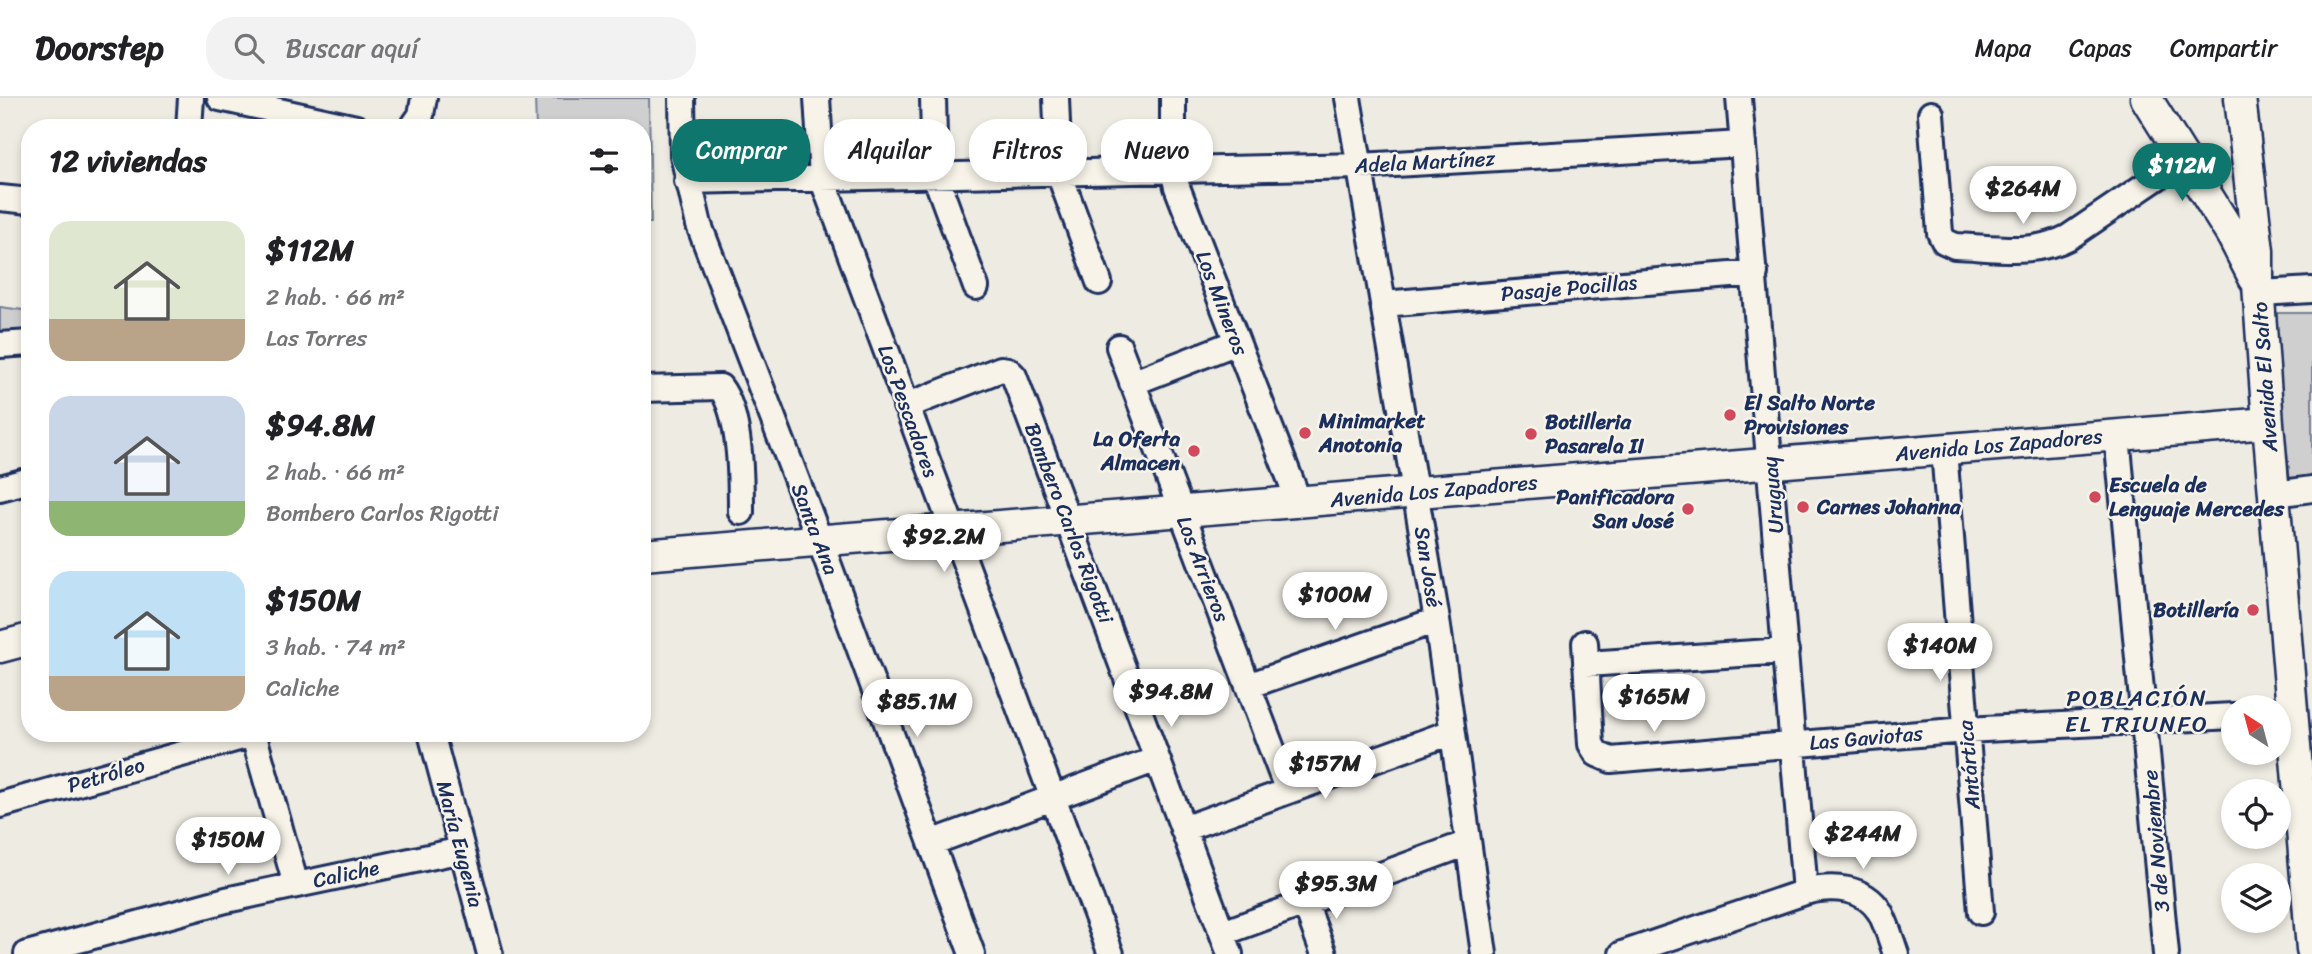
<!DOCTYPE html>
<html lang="es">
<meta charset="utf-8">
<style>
:root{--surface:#fff;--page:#f2f2f2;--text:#202124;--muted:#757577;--line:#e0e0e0;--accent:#0f766e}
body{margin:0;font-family:Sriracha,sans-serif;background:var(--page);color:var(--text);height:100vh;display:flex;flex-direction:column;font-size:26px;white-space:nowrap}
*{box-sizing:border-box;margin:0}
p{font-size:23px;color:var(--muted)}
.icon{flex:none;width:38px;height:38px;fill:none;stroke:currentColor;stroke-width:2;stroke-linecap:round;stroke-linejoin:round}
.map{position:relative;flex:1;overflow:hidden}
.side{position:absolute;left:21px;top:21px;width:630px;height:623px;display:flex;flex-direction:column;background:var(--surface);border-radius:28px;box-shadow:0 4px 10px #0003}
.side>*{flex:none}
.guide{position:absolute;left:672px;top:21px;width:665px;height:63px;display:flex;gap:14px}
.needle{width:46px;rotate:324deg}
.fabs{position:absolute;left:2221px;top:597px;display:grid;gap:14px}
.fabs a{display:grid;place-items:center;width:70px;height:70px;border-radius:50%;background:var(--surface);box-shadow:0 4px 10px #0003;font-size:35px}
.price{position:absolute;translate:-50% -60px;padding:0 16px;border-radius:24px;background:#fff;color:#222;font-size:23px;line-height:46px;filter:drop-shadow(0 2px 4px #0008)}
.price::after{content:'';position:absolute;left:50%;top:42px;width:21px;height:16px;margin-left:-10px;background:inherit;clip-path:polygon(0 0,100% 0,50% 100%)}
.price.selected{background:var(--accent);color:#fff}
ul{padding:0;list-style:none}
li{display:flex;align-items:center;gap:21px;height:175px;padding:0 28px}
li span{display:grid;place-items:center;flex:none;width:196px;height:140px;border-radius:21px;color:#555}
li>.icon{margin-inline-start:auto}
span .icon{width:84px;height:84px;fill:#fffc;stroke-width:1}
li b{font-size:30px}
h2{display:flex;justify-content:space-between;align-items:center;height:84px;padding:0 28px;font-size:30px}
.tag{padding:0 24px;border-radius:28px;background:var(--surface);box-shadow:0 4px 10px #0003;font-size:24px;line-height:63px}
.tag.selected{background:var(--accent);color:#fff}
header{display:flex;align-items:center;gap:42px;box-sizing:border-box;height:98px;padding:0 35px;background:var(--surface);border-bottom:2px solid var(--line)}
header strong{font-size:33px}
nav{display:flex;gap:38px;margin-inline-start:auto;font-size:24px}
.search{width:490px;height:63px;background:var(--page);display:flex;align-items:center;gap:18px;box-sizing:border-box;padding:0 24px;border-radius:28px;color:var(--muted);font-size:26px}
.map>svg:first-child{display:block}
.green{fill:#cfcfcf;stroke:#757f96;stroke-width:2}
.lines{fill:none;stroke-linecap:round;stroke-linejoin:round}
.minor-casing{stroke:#1b2f5e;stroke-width:30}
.major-casing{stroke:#1b2f5e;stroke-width:35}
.minor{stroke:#f7f3e8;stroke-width:24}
.major{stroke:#f7f3e8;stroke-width:30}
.poi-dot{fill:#d1495b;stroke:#f7f3e8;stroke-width:2.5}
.labels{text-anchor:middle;stroke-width:5;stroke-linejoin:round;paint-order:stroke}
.street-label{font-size:21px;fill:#1b2f5e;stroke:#f7f3e8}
.poi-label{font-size:21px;font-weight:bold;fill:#1b2f5e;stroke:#f7f3e8;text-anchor:start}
.neighbourhood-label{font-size:23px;letter-spacing:2px;fill:#1b2f5e;stroke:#f7f3e8}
</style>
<header>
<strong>Doorstep</strong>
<div class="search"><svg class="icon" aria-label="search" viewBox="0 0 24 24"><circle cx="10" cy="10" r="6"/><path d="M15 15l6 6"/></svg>Buscar aquí</div>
<nav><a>Mapa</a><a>Capas</a><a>Compartir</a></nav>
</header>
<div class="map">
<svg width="2312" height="856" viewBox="0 0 2312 856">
<rect width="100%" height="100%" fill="#eeebe2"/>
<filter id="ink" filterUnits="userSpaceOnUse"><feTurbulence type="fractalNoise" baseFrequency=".0143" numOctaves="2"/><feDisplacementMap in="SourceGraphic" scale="14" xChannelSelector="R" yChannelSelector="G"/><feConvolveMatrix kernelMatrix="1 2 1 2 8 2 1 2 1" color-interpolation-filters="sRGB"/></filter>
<g filter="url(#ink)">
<!-- green -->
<path class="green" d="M 535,0 L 649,0 L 651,125 L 642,125 L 642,30 L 536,30 Z
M 0,209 L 30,213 L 30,238 L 0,239 Z
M 2271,215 L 2312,215 L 2312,385 L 2290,383 Z"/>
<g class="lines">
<!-- minor casing -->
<g class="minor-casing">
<path id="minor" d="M 220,0 L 356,30
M 682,0 L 683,57 L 699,127 L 820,443 L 972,856
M 817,0 L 822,80 L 1111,856
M 933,0 L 935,77 L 976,189
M 1056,0 L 1059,75 L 1099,184
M 1173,0 L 1173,72 L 1177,89 L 1299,404
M 1348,0 L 1437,522 L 1484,856
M 1739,0 L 1805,794
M 1931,16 L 1940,135 L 1944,143 L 1955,148 C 1992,149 2034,158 2069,139 L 2184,61
M 189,30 L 191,0
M 412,30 L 421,17 L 424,0
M 687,83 L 1360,68 L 1743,46
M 0,100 L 30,103
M 2259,195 L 2312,192
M 1383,206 L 1755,175
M 0,247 L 30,245
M 1119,249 L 1288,693
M 1132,285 L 1237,244
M 642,291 L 720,289 C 741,316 741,380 741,414
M 906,308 L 1001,271 L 1008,272 L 1014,278 L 1230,856
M 2117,338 L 2166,856
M 1944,352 L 1981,814
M 0,390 L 30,382
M 2275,396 L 2312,391
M 1585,545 L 1591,646 L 1597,656 L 1611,662 L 1966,632 L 2233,618
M 1586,566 L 1786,553
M 1248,588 L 1437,522
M 253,635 L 296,787
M 431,635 L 490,856
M 0,707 L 253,636
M 1183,731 L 1452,634
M 931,745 L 1157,661
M 1305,805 L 1324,856
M 1223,835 L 1468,745
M 27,856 L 226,802 L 462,752
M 1622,856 L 1805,794 C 1831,787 1864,788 1880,814 C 1887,827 1891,842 1896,856"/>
</g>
<!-- major casing -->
<g class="major-casing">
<path id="major" d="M 2146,0 L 2233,139 L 2254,180
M 2240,0 L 2258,153 L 2258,187 L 2268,325 L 2312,851
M 642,457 L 2268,325
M 0,549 L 30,541"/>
</g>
<!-- minor -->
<use href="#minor" class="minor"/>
<!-- major -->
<use href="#major" class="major"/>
</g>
</g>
<!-- markers -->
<g class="poi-dot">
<circle cx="1730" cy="317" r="7"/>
<circle cx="1305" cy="335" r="7"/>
<circle cx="1531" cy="336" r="7"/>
<circle cx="1194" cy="353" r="7"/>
<circle cx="2095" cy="399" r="7"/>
<circle cx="1803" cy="409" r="7"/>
<circle cx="1688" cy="411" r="7"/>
<circle cx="2253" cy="512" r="7"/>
</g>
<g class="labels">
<!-- street labels -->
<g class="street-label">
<text transform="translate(1425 64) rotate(-3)" y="7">Adela Martínez</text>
<text transform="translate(1569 190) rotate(-5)" y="7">Pasaje Pocillas</text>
<text transform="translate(1222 205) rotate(69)" y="7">Los Mineros</text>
<text transform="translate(2265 279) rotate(-94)" y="7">Avenida El Salto</text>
<text transform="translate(908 313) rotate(70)" y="7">Los Pescadores</text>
<text transform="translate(1999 347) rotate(-5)" y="7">Avenida Los Zapadores</text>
<text transform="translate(1434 393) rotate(-5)" y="7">Avenida Los Zapadores</text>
<text transform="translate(1773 397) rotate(-95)" y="7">Uruguay</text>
<text transform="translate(1069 425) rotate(69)" y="7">Bombero Carlos Rigotti</text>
<text transform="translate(815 431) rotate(69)" y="7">Santa Ana</text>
<text transform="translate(1428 469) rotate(81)" y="7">San José</text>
<text transform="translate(1203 471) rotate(69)" y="7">Los Arrieros</text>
<text transform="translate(1866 640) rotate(-5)" y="7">Las Gaviotas</text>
<text transform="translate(1969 667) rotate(-95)" y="7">Antártica</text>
<text transform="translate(106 677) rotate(-16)" y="7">Petróleo</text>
<text transform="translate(2156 743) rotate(-95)" y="7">3 de Noviembre</text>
<text transform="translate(460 746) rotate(75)" y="7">María Eugenia</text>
<text transform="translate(346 776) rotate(-12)" y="7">Caliche</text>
</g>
<!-- poi labels -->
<g class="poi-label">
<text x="1744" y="312">El Salto Norte<tspan x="1744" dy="24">Provisiones</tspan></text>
<text x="1319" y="330">Minimarket<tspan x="1319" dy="24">Anotonia</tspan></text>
<text x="1545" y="331">Botilleria<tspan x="1545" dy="24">Pasarela II</tspan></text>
<text x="1180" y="348" text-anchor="end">La Oferta<tspan x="1180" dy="24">Almacen</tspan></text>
<text x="2109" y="394">Escuela de<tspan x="2109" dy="24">Lenguaje Mercedes</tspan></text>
<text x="1674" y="406" text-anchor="end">Panificadora<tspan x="1674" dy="24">San José</tspan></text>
<text x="1817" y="416">Carnes Johanna</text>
<text x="2239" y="519" text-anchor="end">Botillería</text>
</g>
<!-- neighbourhood labels -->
<g class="neighbourhood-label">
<text x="2137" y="608">POBLACIÓN<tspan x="2137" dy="26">EL TRIUNFO</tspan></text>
</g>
</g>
</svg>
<div class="fabs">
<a><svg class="needle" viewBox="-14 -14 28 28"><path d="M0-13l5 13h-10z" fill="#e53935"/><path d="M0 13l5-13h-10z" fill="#757577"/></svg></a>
<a><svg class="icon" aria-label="locate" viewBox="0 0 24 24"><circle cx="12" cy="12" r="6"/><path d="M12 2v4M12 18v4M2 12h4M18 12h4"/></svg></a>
<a><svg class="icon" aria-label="layers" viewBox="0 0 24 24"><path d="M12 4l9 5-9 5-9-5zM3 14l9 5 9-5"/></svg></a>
</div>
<b class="price selected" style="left:2182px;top:105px">$112M</b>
<b class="price" style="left:2023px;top:128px">$264M</b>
<b class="price" style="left:944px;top:476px">$92.2M</b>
<b class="price" style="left:1335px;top:534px">$100M</b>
<b class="price" style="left:1940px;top:585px">$140M</b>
<b class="price" style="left:1171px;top:631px">$94.8M</b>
<b class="price" style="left:1654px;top:636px">$165M</b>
<b class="price" style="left:917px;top:641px">$85.1M</b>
<b class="price" style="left:1325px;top:703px">$157M</b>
<b class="price" style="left:1863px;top:773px">$244M</b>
<b class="price" style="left:228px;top:779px">$150M</b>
<b class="price" style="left:1336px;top:823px">$95.3M</b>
<div class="guide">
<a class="tag selected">Comprar</a>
<a class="tag">Alquilar</a>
<a class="tag">Filtros</a>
<a class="tag">Nuevo</a>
</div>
<section class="side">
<h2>12 viviendas<svg class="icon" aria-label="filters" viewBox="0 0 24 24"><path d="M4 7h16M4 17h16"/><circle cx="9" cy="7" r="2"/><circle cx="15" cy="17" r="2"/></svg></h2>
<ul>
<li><span style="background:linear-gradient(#dfe7d0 70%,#b9a48a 0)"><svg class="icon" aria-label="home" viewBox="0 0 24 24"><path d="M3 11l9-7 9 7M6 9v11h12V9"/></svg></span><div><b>$112M</b><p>2 hab. · 66 m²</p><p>Las Torres</p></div></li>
<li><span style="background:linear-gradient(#c9d6e8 75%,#8fb573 0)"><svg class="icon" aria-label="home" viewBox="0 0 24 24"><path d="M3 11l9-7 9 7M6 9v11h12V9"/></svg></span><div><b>$94.8M</b><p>2 hab. · 66 m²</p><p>Bombero Carlos Rigotti</p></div></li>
<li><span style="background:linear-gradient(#bfe0f5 75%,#b9a48a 0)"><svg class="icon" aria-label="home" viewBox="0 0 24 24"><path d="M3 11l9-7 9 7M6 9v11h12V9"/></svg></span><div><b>$150M</b><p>3 hab. · 74 m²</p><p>Caliche</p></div></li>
</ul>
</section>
</div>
